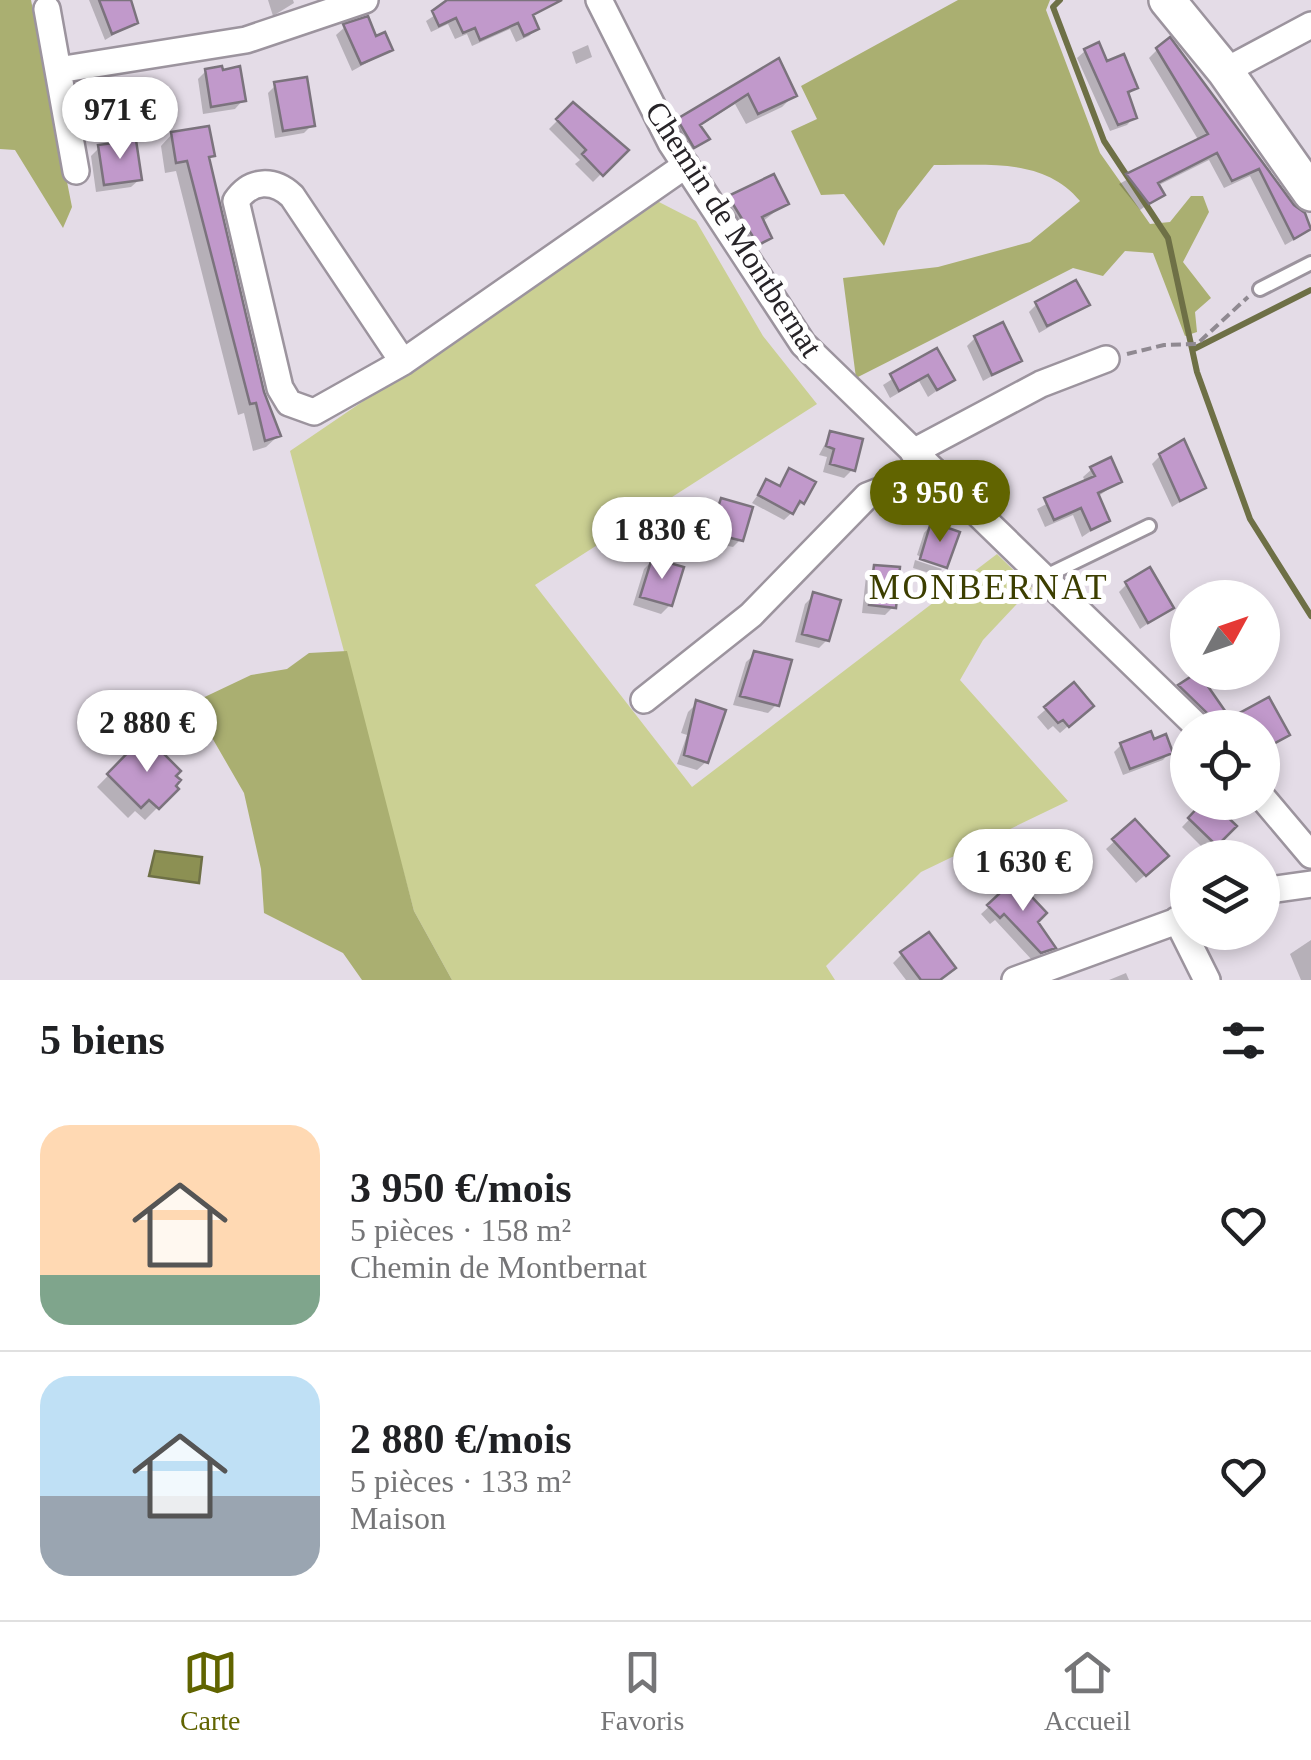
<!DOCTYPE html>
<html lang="fr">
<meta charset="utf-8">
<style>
:root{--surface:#fff;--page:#f6f6f6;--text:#202124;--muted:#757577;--line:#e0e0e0;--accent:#616400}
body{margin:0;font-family:"Times New Roman",serif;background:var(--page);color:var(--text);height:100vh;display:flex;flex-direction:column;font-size:38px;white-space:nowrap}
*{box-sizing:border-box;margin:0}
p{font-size:32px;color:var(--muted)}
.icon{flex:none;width:55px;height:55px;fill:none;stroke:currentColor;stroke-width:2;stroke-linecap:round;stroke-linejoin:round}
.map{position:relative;height:980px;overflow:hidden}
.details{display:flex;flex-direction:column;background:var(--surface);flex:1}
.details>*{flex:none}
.needle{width:65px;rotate:50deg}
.buttons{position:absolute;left:1170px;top:580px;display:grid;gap:20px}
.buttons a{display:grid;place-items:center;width:110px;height:110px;border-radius:50%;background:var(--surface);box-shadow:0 5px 15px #0003;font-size:50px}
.price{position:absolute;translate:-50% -85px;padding:0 22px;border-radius:35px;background:#fff;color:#222;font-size:32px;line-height:65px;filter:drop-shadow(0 2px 5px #0008)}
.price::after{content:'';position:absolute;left:50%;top:60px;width:30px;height:22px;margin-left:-15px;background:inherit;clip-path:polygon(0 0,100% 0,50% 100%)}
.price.selected{background:var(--accent);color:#fff}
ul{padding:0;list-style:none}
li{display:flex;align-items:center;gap:30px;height:250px;padding:0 40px}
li+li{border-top:2px solid var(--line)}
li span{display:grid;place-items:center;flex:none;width:280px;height:200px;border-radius:30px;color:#555}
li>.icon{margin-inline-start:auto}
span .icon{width:120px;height:120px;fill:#fffc;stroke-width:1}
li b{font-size:42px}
h2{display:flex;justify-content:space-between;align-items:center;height:120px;padding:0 40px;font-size:42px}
.tabs{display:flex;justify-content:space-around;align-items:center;height:140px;border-top:2px solid var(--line);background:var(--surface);font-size:28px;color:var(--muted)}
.tabs a{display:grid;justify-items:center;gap:5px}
.tabs .selected{color:var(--accent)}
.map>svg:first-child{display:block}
.green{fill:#cbd093}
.forest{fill:#aaaf71}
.water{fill:#8c9053;stroke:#6e7046;stroke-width:2.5}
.shadow{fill:#0003}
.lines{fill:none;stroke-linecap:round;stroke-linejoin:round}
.stream{stroke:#6e7046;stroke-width:6}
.building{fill:#c199cb;stroke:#7b737d;stroke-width:2.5}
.lane-casing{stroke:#9c949e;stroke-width:18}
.street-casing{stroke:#9c949e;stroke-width:30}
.secondary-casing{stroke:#9c949e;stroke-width:40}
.path{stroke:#8f8991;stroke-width:4;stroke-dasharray:10 5;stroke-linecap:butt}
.lane{stroke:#fff;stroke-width:12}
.street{stroke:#fff;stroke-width:25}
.secondary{stroke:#fff;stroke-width:35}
.labels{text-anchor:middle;stroke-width:10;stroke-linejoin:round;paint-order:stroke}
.street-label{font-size:32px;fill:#272428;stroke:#fff}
.neighbourhood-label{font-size:35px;letter-spacing:2.5px;fill:#3c3e00;stroke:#fff}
</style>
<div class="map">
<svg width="1311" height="980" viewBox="0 0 1311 980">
<rect width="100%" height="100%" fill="#e4dce7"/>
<!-- green -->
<path class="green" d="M 657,201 L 696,221 L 763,336 L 817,404 L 535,585 L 692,787 L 997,554 L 1032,588 L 983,640 L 960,680 L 1068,801 L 921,872 L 826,966 L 835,980 L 452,980 L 414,911 L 290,451 Z"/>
<!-- forest -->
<path class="forest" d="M 0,0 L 31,0 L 72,207 L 63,228 L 15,150 L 0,149 Z
M 958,0 L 1050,0 L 1046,10 L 1100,153 L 1150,224 L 1170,222 L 1191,196 L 1203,196 L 1209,212 L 1183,262 L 1211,298 L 1195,312 L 1197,332 L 1185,336 L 1153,253 L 1125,251 L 1103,276 L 1073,268 L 856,378 L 843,278 L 938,267 L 1030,242 L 1080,201 C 1043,157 987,166 934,165 L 898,211 L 884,246 L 844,194 L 821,195 L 791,131 L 817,119 L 801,86 Z
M 347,651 L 414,911 L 452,980 L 362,980 L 343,953 L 264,913 L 261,869 L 244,793 L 192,703 L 251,675 L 287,669 L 309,653 Z"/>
<!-- water -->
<path class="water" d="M 155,851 L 202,857 L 199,883 L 149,876 Z"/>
<!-- shadow -->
<path class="shadow" d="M 89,0 L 131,0 L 135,22 L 105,40 Z
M 268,0 L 293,0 L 294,3 L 273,16 Z
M 458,0 L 552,0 L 553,2 L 531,17 L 536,29 L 529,36 L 516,42 L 510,29 L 472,46 L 467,34 L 455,39 L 448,24 L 431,32 L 426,21 Z
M 345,27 L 390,50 L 352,71 L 336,35 Z
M 588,45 L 592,57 L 576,64 L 572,52 Z
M 1157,50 L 1310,227 L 1302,235 L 1285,245 L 1250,176 L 1224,188 L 1209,160 L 1157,186 L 1162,194 L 1140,210 L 1119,184 L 1199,141 L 1149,58 Z
M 1085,51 L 1135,88 L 1127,96 L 1134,117 L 1127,125 L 1110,131 L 1077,58 Z
M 778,61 L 794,95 L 782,107 L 746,124 L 735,104 L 698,127 L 706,138 L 681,158 L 667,133 L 679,121 Z
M 206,71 L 243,100 L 235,109 L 203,114 L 198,79 Z
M 276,85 L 312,125 L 304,133 L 275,138 L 268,93 Z
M 94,89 L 135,105 L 127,113 L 89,118 L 86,97 Z
M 573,105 L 625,150 L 593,182 L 575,164 L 580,160 L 549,129 Z
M 172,134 L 212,155 L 207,161 L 262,392 L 278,436 L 266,447 L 253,451 L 244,413 L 238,415 L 176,171 L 165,173 L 161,146 Z
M 99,148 L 140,179 L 131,187 L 96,192 L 91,156 Z
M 730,198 L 786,203 L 762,222 L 769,238 L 756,251 L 716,212 Z
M 1037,304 L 1087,305 L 1039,333 L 1029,312 Z
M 975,338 L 1019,361 L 983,381 L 967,346 Z
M 936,351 L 952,380 L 928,397 L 919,381 L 890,398 L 883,385 Z
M 831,433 L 853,469 L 844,478 L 823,472 L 827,457 L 819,455 Z
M 1160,456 L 1203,487 L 1172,507 L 1152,464 Z
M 1092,469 L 1119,482 L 1097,497 L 1107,520 L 1082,537 L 1073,515 L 1045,527 L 1037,509 L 1086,483 L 1083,477 Z
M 790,471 L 802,503 L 784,520 L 752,503 L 767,482 L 778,487 Z
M 722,501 L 741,539 L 733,547 L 704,541 L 714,508 Z
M 932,524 L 945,567 L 944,567 L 917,555 L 924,533 Z
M 653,560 L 670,605 L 661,614 L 633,605 L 644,569 Z
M 915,560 L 942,569 L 936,575 L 913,568 Z
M 875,567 L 893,607 L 885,615 L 862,613 L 866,576 Z
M 1127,584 L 1171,607 L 1140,629 L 1119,592 Z
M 814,595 L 827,640 L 819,648 L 795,642 L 805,604 Z
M 1188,630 L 1188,649 L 1182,636 Z
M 755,654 L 776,705 L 768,713 L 733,705 L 746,662 Z
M 1073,686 L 1082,714 L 1060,733 L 1053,726 L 1048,730 L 1037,717 Z
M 697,703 L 706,762 L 697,770 L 677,764 L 687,735 L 681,733 L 688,712 Z
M 145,738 L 174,763 L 176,789 L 145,820 L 135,811 L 128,818 L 97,787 Z
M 1152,742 L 1170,752 L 1163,760 L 1123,775 L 1114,752 L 1121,745 Z
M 1206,802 L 1233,826 L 1208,853 L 1182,827 Z
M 1135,822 L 1158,864 L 1136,883 L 1106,849 Z
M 1015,883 L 1034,922 L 1055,946 L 1032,960 L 995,920 L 990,924 L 981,914 Z
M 1311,940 L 1311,980 L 1301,980 L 1290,954 Z
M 902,954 L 940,980 L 906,980 L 893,963 Z
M 1126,973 L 1129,980 L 1109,980 Z"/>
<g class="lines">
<!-- stream -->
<path class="stream" d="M 1060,0 L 1053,7 L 1104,141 L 1168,238 L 1197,372 L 1250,519 L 1311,616
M 1194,349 L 1311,290"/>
</g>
<!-- building -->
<path class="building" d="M 99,0 L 131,0 L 138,23 L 112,34 Z
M 447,0 L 562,0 L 533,15 L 539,29 L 524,36 L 518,23 L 480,40 L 475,28 L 463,33 L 456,18 L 439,26 L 432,11 Z
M 368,16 L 376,36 L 385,32 L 393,50 L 361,64 L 343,24 Z
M 1170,37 L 1294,205 L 1305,213 L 1311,229 L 1294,239 L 1259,169 L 1232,181 L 1217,153 L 1158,183 L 1165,195 L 1149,204 L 1126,174 L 1208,134 L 1156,48 Z
M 1099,42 L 1107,61 L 1124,54 L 1138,88 L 1128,92 L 1137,118 L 1118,125 L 1084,49 Z
M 779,58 L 797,96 L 758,114 L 748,94 L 700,125 L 710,139 L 694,148 L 677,119 Z
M 222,66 L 223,70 L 240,66 L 246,101 L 211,107 L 205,69 Z
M 307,77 L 315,126 L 283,131 L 274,82 Z
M 133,80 L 137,106 L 96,112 L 93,86 Z
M 573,102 L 629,150 L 603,176 L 582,154 L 586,150 L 556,119 Z
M 209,126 L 215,156 L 209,157 L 264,392 L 281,436 L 265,441 L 256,403 L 250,404 L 187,161 L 176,163 L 171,132 Z
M 136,140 L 142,180 L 104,185 L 98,145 Z
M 774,174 L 789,204 L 762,217 L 772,238 L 758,245 L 728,196 Z
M 1076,280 L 1090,305 L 1047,326 L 1035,302 Z
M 1003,322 L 1022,361 L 992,375 L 974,336 Z
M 937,348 L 955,380 L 937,390 L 928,375 L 899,391 L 890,374 Z
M 830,431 L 863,439 L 855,471 L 830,464 L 834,449 L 826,446 Z
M 1184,439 L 1206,488 L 1180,501 L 1159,454 Z
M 1111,457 L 1122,482 L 1098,493 L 1110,521 L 1091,530 L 1081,508 L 1054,520 L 1044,498 L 1095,476 L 1090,467 Z
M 789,468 L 816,482 L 804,504 L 800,501 L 793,514 L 758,495 L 766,479 L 780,486 Z
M 721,498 L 753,507 L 743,541 L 710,533 Z
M 931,522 L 960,532 L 947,568 L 920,559 Z
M 652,558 L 684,567 L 672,606 L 640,597 Z
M 874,565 L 900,567 L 896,608 L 869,605 Z
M 1150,567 L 1174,608 L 1148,623 L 1125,582 Z
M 813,592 L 841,600 L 829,641 L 802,634 Z
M 754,651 L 792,660 L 779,706 L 740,696 Z
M 1198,672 L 1230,718 L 1269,697 L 1290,735 L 1262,750 L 1262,728 L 1215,728 L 1210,716 L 1178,685 Z
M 1074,682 L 1094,706 L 1069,727 L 1063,720 L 1058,723 L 1044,707 Z
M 696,700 L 726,710 L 708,763 L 684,755 Z
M 1151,731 L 1154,739 L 1166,734 L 1173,753 L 1130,769 L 1120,743 Z
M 145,735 L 181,771 L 176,776 L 181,780 L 176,786 L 179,789 L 159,809 L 149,800 L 141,808 L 107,774 Z
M 1203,802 L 1212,802 L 1237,826 L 1217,846 L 1188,818 Z
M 1135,819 L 1169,856 L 1146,876 L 1112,839 Z
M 1015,879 L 1047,913 L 1038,922 L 1056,948 L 1041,953 L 1004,914 L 1000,918 L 987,905 Z
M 929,932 L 956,968 L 940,980 L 921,980 L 900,952 Z"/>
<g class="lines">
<!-- lane casing -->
<g class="lane-casing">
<path id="lane" d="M 1260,289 L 1311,263
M 1046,576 L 1149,526"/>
</g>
<!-- street casing -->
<g class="street-casing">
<path id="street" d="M 599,0 L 671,143 L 803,344 L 1199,728
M 47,9 L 76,171
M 58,70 L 246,40 L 365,0
M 1225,71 L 1311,25
M 403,362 L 292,196 C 274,179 251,179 236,201 L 280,388 L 289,403 L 314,412 L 403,362 L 686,165
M 913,452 L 1041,384 L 1106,359
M 644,700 L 751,615 L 867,496 L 933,470
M 1262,797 L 1311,855
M 1262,891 L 1311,884
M 1177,920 L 1207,980
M 1015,980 L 1188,917"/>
</g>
<!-- secondary casing -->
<g class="secondary-casing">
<path id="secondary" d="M 1167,0 L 1225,71 L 1311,193"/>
</g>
<!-- path -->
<path class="path" d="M 1127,354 L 1164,345 L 1197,344 L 1248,297"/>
<!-- lane -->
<use href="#lane" class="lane"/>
<!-- street -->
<use href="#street" class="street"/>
<!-- secondary -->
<use href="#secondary" class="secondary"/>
</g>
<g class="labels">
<!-- street labels -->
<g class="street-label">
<text transform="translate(734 229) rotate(57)" y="11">Chemin de Montbernat</text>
</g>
<!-- neighbourhood labels -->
<g class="neighbourhood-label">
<text x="989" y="599">MONBERNAT</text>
</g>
</g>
</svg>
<div class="buttons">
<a><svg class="needle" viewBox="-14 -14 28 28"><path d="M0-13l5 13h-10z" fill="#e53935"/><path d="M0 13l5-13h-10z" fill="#757577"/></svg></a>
<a><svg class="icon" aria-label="locate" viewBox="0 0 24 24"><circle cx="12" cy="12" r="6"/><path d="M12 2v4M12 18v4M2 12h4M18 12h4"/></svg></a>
<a><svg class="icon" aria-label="layers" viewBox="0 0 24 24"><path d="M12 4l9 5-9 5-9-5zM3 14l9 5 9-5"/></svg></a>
</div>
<b class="price" style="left:120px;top:162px">971 €</b>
<b class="price selected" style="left:940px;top:545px">3 950 €</b>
<b class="price" style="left:662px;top:582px">1 830 €</b>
<b class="price" style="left:147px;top:775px">2 880 €</b>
<b class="price" style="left:1023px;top:914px">1 630 €</b>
</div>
<section class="details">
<h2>5 biens<svg class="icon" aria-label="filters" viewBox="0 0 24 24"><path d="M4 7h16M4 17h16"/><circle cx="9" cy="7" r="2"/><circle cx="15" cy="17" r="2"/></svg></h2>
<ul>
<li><span style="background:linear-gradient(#ffd9b3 75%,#7fa58c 0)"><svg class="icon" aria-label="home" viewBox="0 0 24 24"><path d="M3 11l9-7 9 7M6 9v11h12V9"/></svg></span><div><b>3 950 €/mois</b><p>5 pièces · 158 m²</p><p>Chemin de Montbernat</p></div><svg class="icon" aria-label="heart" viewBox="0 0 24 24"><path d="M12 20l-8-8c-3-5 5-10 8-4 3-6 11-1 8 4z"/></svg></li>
<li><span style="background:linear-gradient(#bfe0f5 60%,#9aa5b1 0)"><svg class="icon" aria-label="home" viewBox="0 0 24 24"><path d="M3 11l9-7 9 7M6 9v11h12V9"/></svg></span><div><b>2 880 €/mois</b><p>5 pièces · 133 m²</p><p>Maison</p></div><svg class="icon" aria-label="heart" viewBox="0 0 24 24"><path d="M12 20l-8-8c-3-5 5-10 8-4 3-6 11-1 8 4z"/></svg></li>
</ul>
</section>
<nav class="tabs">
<a class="selected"><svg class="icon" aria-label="map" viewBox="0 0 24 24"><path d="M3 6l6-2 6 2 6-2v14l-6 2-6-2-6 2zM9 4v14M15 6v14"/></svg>Carte</a>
<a><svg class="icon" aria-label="saved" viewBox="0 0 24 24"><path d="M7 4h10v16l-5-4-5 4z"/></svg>Favoris</a>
<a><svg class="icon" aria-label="home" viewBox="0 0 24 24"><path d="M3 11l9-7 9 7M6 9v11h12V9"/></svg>Accueil</a>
</nav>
